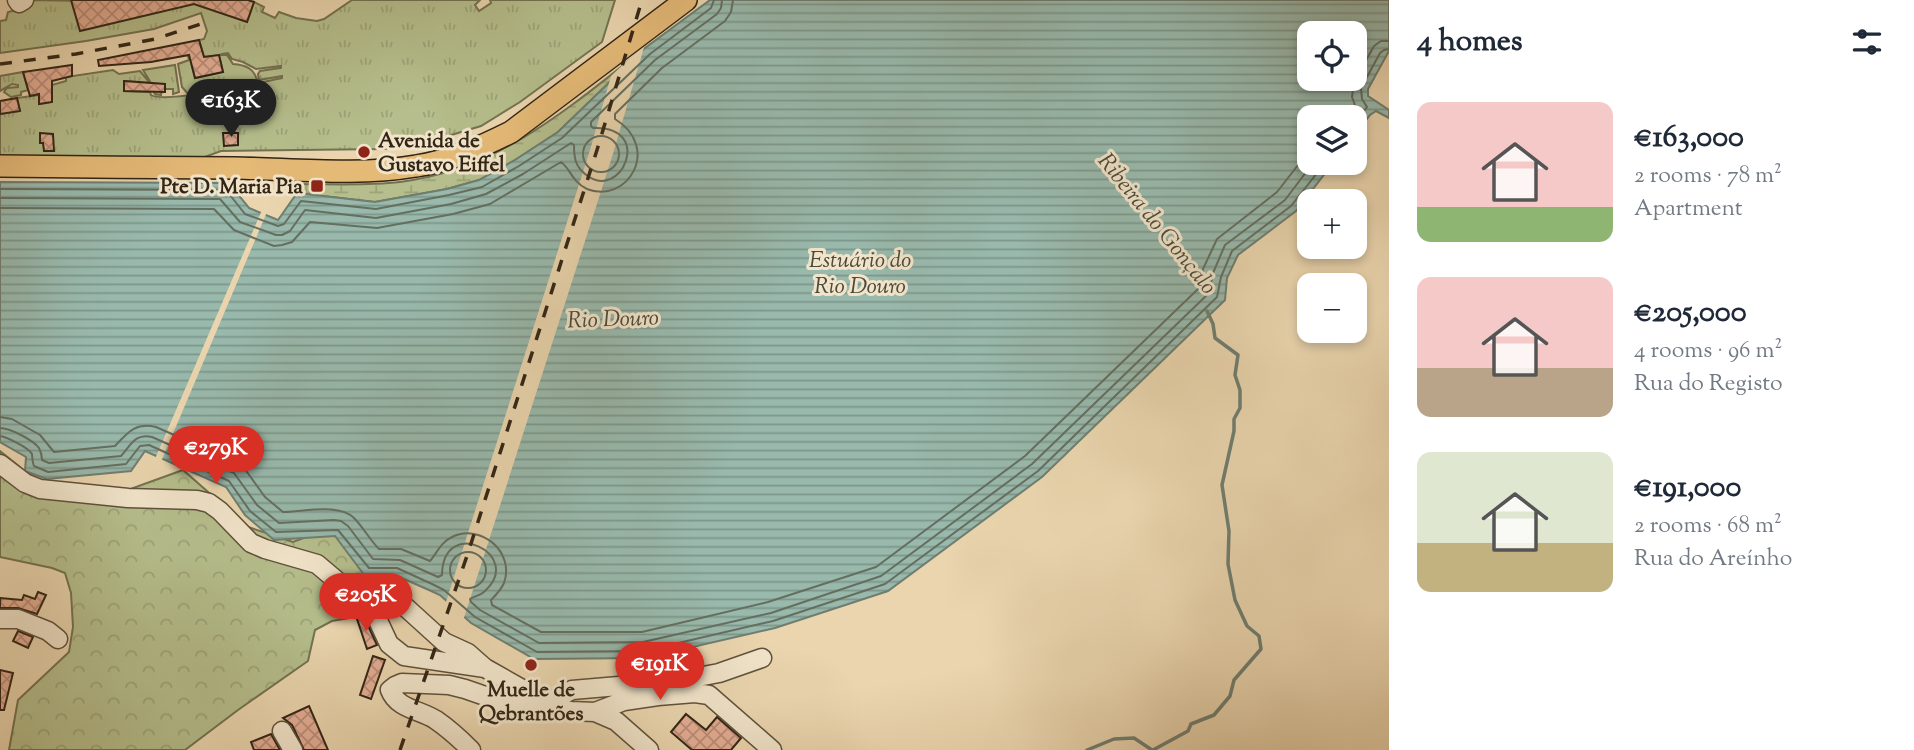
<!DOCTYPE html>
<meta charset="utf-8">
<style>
:root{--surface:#fff;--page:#f6f6f7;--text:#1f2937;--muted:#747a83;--accent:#d93025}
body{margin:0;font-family:"Sorts Mill Goudy",serif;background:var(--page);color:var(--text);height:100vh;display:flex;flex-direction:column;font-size:26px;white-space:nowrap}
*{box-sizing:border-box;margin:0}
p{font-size:23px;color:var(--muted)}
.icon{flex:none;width:38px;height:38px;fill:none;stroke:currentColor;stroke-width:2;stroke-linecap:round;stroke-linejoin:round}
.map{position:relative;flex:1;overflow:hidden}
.panel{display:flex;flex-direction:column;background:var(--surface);width:525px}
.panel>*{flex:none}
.fabs{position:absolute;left:1297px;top:21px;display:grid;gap:14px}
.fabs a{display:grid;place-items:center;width:70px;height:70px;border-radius:14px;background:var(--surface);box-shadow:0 4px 10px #0003;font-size:35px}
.price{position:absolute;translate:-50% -60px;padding:0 16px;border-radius:24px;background:var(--accent);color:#fff;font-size:23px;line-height:46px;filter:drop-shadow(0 2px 4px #0008)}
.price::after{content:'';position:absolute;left:50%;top:42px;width:21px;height:16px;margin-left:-10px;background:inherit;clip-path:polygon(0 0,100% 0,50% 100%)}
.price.active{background:#222;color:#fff}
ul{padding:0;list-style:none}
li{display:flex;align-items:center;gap:21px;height:175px;padding:0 28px}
li span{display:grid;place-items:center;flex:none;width:196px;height:140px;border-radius:14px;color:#555}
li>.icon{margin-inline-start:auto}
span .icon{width:84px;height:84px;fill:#fffc;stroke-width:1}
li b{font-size:30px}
h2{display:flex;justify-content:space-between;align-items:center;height:84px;padding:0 28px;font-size:30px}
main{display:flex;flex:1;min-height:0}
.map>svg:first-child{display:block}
.grass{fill:url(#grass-tufts);stroke:#737250;stroke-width:2}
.forest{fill:url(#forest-crowns);stroke:#737250;stroke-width:2}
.wetland{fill:url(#wetland-marsh);stroke:#737250;stroke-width:2}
.water{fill:url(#water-rules);stroke:#6f7e70;stroke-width:2;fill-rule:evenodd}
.pier{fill:#ead5ae}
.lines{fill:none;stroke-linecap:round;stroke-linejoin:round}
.shore{stroke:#646f60;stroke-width:2}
.stream{stroke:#6f7e70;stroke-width:3.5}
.building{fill:url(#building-cross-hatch);stroke:#312515;stroke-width:2}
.minor-casing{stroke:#5f513b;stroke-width:21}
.major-casing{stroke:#312515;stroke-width:24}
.minor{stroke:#f1e4ca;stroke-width:18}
.major{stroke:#e5ba77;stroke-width:21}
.rail{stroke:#312515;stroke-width:3.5;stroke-dasharray:12 12;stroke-linecap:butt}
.poi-dot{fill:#8f2418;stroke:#f1e4ca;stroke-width:2.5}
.labels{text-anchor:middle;stroke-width:6;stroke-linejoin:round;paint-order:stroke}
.poi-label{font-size:21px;font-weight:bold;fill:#312515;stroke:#f1e4ca;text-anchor:start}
.water-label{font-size:23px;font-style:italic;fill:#4b4a3b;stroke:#f1e4ca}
</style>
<main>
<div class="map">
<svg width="1389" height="750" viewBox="0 0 1389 750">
<defs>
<pattern id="grass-tufts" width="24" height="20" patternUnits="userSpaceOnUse" patternTransform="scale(1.75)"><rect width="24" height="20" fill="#b5be8c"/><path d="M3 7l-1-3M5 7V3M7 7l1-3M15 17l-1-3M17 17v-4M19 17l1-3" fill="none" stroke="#9ca378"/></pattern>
<pattern id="forest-crowns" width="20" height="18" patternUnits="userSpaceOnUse" patternTransform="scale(1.75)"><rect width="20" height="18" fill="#b5be8c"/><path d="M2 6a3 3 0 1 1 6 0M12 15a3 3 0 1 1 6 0" fill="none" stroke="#9ca378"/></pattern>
<pattern id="wetland-marsh" width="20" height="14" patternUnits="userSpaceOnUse" patternTransform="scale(1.75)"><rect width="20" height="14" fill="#b5be8c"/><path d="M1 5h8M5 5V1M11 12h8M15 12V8" fill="none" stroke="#9ca378"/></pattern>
<pattern id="water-rules" width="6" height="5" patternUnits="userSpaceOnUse" patternTransform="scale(1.75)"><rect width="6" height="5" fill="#98b9ac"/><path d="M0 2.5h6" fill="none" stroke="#7d968b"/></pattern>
<pattern id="building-cross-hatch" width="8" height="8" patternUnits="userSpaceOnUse" patternTransform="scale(1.75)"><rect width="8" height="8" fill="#e4ad94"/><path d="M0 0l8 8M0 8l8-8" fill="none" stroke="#b98d78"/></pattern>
</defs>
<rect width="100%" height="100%" fill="#ead5ae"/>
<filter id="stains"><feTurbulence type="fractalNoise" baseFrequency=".00286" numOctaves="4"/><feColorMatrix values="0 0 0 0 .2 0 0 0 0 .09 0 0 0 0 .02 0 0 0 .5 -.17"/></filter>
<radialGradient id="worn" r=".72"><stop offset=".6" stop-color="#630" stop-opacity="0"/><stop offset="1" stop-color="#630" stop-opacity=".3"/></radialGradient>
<!-- grass -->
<path class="grass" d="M 33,0 L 196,3 L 247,22 L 254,2 L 264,7 L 262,12 L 275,18 L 279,12 L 296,18 L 317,21 L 324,19 L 352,0 L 480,0 L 475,5 L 479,11 L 491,3 L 490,0 L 615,0 L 602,42 L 520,102 L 481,126 L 428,142 L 385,149 L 221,151 L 202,158 L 0,161 L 0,114 L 20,111 L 17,98 L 39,95 L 39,104 L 52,102 L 52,85 L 66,81 L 66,77 L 113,70 L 119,74 L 140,71 L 150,83 L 125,81 L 124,91 L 150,92 L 151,95 C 167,104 259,83 282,78 L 282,76 L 259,80 L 258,74 L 260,71 L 281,68 L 281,66 L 256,69 L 243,62 L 232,59 L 228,53 L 222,54 L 220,55 L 227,55 L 233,64 C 245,65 254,68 257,80 L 188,94 L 182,87 L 178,64 L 189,60 L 188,56 L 193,55 L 195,59 L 191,62 L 195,78 L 223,72 L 219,55 L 204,57 L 199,40 L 204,39 L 207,31 L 201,13 L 154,29 L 86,41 L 0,53 L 0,21 L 6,20 L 8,12 L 16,10 Z
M 175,65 L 179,92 L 173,94 L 173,89 L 162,89 L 161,95 L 155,94 L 152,89 L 151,83 L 143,70 Z
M 23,72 L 28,90 L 21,92 L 21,95 L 11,97 L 4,92 L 7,88 L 18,87 L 18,85 L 12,84 L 0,91 L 0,76 Z"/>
<!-- forest -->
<path class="forest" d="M 0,451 L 40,483 L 125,491 L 183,470 L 248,527 L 293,542 L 317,533 L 338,520 L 401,575 L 372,614 L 332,621 L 315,630 L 308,661 L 238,710 L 185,750 L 9,750 L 18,700 L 69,652 L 73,627 L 71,593 L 65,573 L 52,568 L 0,557 Z"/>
<!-- wetland -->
<path class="wetland" d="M 645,48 L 558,132 L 515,160 L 479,180 L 447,189 L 375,202 L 297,193 L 298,184 C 331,184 366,186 400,182 C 499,170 570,107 645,48 Z"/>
<!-- water -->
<path class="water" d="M 710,0 L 1389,0 L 1389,51 L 1368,89 L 1368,96 L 1389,110 L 1389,118 L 1376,111 L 1370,115 L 1355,135 L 1354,117 L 1309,117 L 1309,163 L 1333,163 L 1296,211 L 1238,255 L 1227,278 L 1225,300 L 1042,477 L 888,591 L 775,628 L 645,658 L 534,659 L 471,623 L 440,595 L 429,590 L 395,575 L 365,576 L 335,536 L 274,540 L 245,515 L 226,487 L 145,451 L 131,471 L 47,479 L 25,471 L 26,457 L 0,442 L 0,182 L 237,183 L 236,192 L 249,208 L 278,220 L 297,193 L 375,202 L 447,189 L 479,180 L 515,160 L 558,132 L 645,48 ZM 1309,33 L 1354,33 L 1354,79 L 1309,79 Z"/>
<!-- pier -->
<path class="pier" d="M 645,44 L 612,157 L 463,621 L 445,605 L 590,150 L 611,76 Z
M 262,210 L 267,212 L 161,462 L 155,459 Z"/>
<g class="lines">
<!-- shore -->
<path class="shore" d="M 1349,117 L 1356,108 L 1352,97 L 1354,82 L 1374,46 L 1381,41 L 1389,41
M 1354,124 L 1367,107 L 1362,99 L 1361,88 L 1380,53 L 1384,50 L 1389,49
M583 154a18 18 0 1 1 36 0a18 18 0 1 1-36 0Z
M 0,189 L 226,190 L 245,214 L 278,226 L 284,224 L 301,201 L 376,209 L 449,195 L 482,187 L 519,166 L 562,138 L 650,54 L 711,8 L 714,0
M 0,198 L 220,199 L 240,222 L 276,235 L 282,235 L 290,231 L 305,210 L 376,218 L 451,204 L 486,194 L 523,174 L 571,143 L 574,145 C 574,157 575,166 585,174 C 621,204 655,125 593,128 L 591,126 L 591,122 L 655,60 L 717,14 L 721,8 L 722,0
M 0,208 L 214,209 L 234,230 L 274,246 L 282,245 L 292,242 L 310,222 L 377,228 L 453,214 L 490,204 L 561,162 C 570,168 572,182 587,189 C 627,205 662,148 615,119 L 615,114 L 662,68 L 725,21 L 731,12 L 733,0
M 0,417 L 12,419 L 40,435 L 54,452 L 115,446 C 128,432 136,422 156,427 L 240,464 L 247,472 L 265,497 L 283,512 C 303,512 339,503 354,518 C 363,527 370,540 379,549 L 401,549 L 430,561 C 437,553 441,542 452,537 C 481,523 515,552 504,583 C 501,590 496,595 491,600 L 492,605 L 541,632 L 642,632 L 768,602 L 876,567 L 1025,456 L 1199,288 L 1203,269 L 1217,239 L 1277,192 L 1309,151
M 0,428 C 10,428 33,440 39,448 C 41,452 42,456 42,460 L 49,463 L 121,456 C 131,445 135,433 152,437 L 234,473 L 257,505 L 279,523 L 334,520 L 341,521 L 348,526 L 373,559 L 400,560 L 438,577 L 442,575 C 443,514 525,555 485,591 C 481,595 475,596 470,599 L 471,602 L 480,610 L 539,643 L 643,642 L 771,613 L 881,576 L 1032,464 L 1209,293 L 1213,273 L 1225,245 L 1285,200 L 1313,163
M 0,436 C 7,437 29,448 32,454 C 32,455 33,466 34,466 L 48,472 L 126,464 L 140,446 L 149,445 L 229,481 L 250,511 L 276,532 L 338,530 L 369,568 L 397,568 L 432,584 L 444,590 L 475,617 L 537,652 L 644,651 L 773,621 L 885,584 L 1038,471 L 1217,297 L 1221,277 L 1232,251 L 1291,206 L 1325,163
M450 570a18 18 0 1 1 36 0a18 18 0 1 1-36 0Z"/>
<!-- stream -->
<path class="stream" d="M 1087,750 L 1114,739 L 1134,738 L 1152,750
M 1153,750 L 1188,731 L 1191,724 L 1214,715 L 1230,696 L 1234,680 L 1261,649 L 1259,636 L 1247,626 L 1235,600 L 1228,564 L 1229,531 L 1222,485 L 1234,431 L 1234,419 L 1240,408 L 1240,390 L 1235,375 L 1238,355 L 1215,338 L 1213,324 L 1207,311"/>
</g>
<!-- building -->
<path class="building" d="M 71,0 L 248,0 L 254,2 L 247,22 L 194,4 L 80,31 Z
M 199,40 L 204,57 L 219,55 L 223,72 L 195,78 L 189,55 L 151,62 L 99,66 L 98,60 Z
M 72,65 L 72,76 L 52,81 L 52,102 L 39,104 L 39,94 L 30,96 L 23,72 Z
M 124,81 L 165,84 L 165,92 L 124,91 Z
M 17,98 L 20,111 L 0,114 L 0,101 Z
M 40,133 L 53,134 L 54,151 L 44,151 L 43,143 L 40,143 Z
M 223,133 L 238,133 L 238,145 L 224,146 Z
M 38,592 L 46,595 L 37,614 L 18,608 L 0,608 L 0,598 L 22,600 L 24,595 L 35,599 Z
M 359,615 L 366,621 L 377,645 L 367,649 L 356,616 Z
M 18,631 L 33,637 L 28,648 L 13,641 Z
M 373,656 L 385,660 L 371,699 L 360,695 Z
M 0,670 L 13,673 L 4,710 L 0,710 Z
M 309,706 L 328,750 L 304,750 L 292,725 L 283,718 Z
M 686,714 L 706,730 L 717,717 L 741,738 L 731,750 L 692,750 L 671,732 Z
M 271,734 L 280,750 L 254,750 L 251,742 Z"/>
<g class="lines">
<!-- minor casing -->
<g class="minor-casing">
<path id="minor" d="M 17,0 L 19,3 L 24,0
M 0,464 L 25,483 L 40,489 L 128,498 L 197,500 L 209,503 L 220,511 L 251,543 L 265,549 L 317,564 L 368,607 L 375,614 L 389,644 L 404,656 L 485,668
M 401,603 L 444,642 L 468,653 L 485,668 L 531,694 L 543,705 L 571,711 L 595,712 L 624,701 L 658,696 L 695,693 L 709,695 L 772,750
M 0,619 L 18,619 L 48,631 L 58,639
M 595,712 L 616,721 L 649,750
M 282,731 L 293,750
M 471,750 C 460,739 449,729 436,720 C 421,710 397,709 390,690 L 395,686 L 402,683 L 449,685 L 465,689 L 511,705 L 533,707 L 543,705 L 572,690 L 677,681 L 719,673 L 762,658"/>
</g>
<!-- major casing -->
<g class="major-casing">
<path id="major" d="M 0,166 C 78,167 157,168 235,168 C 294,169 358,176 416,166 C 450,161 481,147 511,132 L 686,0"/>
</g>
<!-- minor -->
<use href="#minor" class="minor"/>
<!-- major -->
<use href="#major" class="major"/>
<!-- rail -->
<path class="rail" d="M 0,64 L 76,54 L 155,39 L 204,23
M 400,750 L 468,553 L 597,150 L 642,0"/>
</g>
<!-- markers -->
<g class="poi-dot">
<circle cx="364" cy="152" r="7"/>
<rect x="310" y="179" width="14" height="14" rx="3.5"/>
<circle cx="531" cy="665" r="7"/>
</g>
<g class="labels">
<!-- poi labels -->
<g class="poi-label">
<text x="378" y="147">Avenida de<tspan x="378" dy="24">Gustavo Eiffel</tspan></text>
<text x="303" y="193" text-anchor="end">Pte D. Maria Pia</text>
<text x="531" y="696" text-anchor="middle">Muelle de<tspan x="531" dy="24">Qebrantões</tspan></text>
</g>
<!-- water labels -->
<g class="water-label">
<text transform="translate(1158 223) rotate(51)" y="8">Ribeira do Gonçalo</text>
<text x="860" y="267">Estuário do<tspan x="860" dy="26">Rio Douro</tspan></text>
<text transform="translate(613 318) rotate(-2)" y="8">Rio Douro</text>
</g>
</g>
<rect width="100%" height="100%" filter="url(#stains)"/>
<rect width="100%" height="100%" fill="url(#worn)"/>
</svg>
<div class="fabs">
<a><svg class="icon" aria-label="locate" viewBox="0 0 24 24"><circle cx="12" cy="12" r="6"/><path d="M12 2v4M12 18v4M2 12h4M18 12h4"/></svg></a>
<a><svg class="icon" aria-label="layers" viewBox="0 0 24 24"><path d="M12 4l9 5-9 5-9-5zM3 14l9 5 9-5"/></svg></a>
<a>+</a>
<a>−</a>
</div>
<b class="price active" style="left:231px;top:139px">€163K</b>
<b class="price" style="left:216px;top:486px">€279K</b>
<b class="price" style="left:366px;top:633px">€205K</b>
<b class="price" style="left:660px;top:702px">€191K</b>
</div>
<section class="panel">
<h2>4 homes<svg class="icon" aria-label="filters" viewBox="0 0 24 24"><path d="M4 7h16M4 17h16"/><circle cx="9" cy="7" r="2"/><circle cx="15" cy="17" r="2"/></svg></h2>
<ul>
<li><span style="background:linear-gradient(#f6c9c9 75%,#8fb573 0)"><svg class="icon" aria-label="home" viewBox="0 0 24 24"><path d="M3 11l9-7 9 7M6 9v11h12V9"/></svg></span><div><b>€163,000</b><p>2 rooms · 78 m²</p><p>Apartment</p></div></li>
<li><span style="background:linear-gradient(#f6c9c9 65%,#b9a48a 0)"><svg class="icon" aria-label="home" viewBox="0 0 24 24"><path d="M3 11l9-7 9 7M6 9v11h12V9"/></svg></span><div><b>€205,000</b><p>4 rooms · 96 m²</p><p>Rua do Registo</p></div></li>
<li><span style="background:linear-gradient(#dfe7d0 65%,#c2b280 0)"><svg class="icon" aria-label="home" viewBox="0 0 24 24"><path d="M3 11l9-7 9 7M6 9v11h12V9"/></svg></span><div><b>€191,000</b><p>2 rooms · 68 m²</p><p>Rua do Areínho</p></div></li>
</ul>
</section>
</main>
